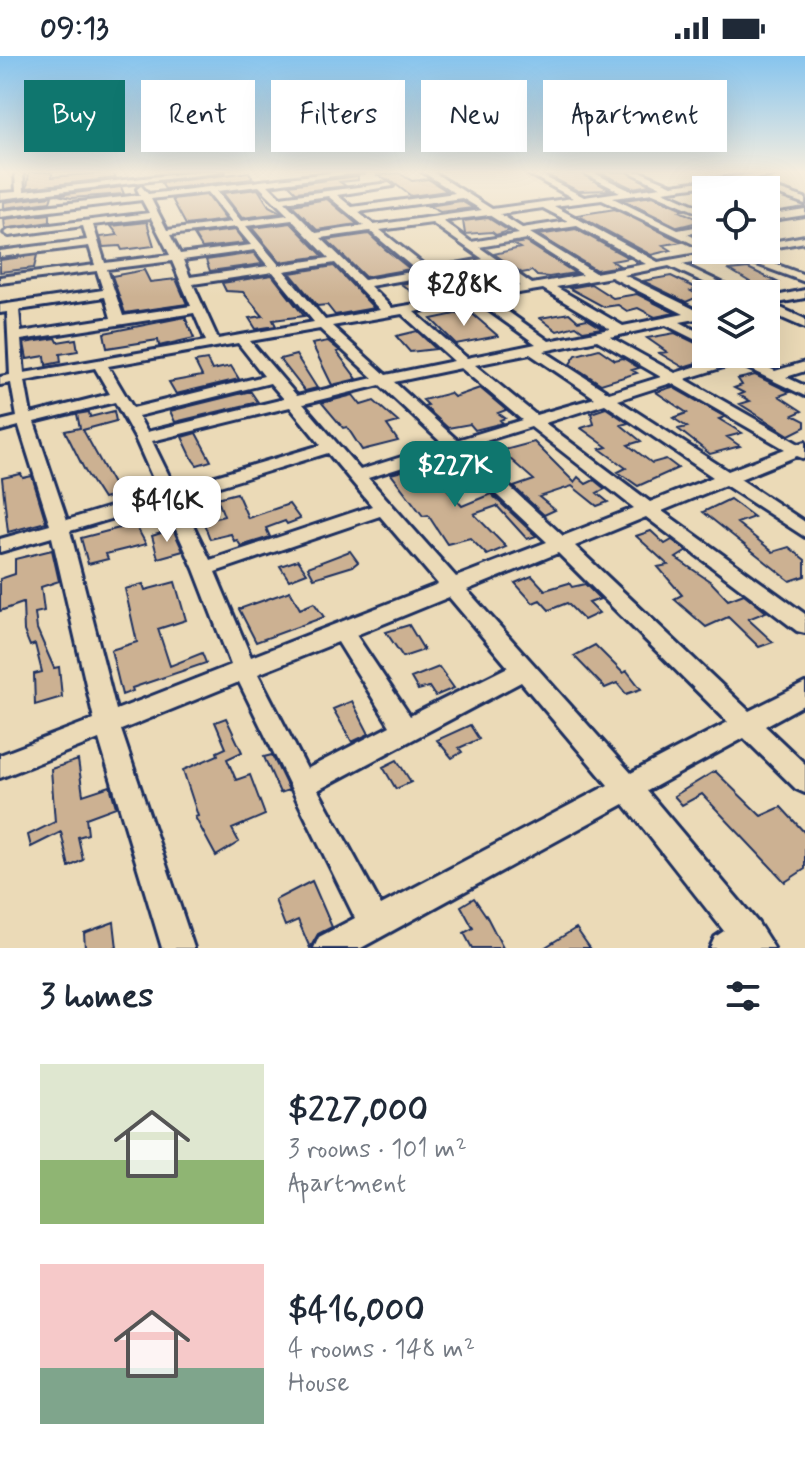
<!DOCTYPE html>
<meta charset="utf-8">
<style>
:root{--surface:#fff;--page:#f2f2f3;--text:#1f2937;--muted:#747a83;--accent:#0f766e}
body{margin:0;font-family:Mynerve,sans-serif;background:var(--page);color:var(--text);height:100vh;display:flex;flex-direction:column;font-size:30px;white-space:nowrap}
*{box-sizing:border-box;margin:0}
p{font-size:26px;color:var(--muted)}
.icon{flex:none;width:44px;height:44px;fill:none;stroke:currentColor;stroke-width:2;stroke-linecap:round;stroke-linejoin:round}
.map{position:relative;height:892px;overflow:hidden}
.details{display:flex;flex-direction:column;background:var(--surface);flex:1}
.details>*{flex:none}
.banner{position:absolute;left:24px;top:24px;width:758px;height:72px;display:flex;gap:16px}
.tools{position:absolute;left:692px;top:120px;display:grid;gap:16px}
.tools a{display:grid;place-items:center;width:88px;height:88px;border-radius:0px;background:var(--surface);box-shadow:0 8px 32px #0002;font-size:40px}
.price{position:absolute;translate:-50% -68px;padding:0 18px;border-radius:16px;background:#fff;color:#222;font-size:26px;line-height:52px;filter:drop-shadow(0 2px 4px #0008)}
.price::after{content:'';position:absolute;left:50%;top:48px;width:24px;height:18px;margin-left:-12px;background:inherit;clip-path:polygon(0 0,100% 0,50% 100%)}
.price.current{background:var(--accent);color:#fff}
ul{padding:0;list-style:none}
li{display:flex;align-items:center;gap:24px;height:200px;padding:0 40px}
li span{display:grid;place-items:center;flex:none;width:224px;height:160px;border-radius:0px;color:#555}
li>.icon{margin-inline-start:auto}
span .icon{width:96px;height:96px;fill:#fffc;stroke-width:1}
li b{font-size:34px}
h2{display:flex;justify-content:space-between;align-items:center;height:96px;padding:0 40px;font-size:34px}
.chip{padding:0 28px;border-radius:0px;background:var(--surface);box-shadow:0 8px 32px #0002;font-size:28px;line-height:72px}
.chip.current{background:var(--accent);color:#fff}
.status{display:flex;justify-content:space-between;align-items:center;height:56px;padding:0 40px;background:var(--surface);direction:ltr}
.status svg{height:22px;fill:currentColor}
.map>svg:first-child{display:block}
.building{fill:#ccb192;stroke:#1b2f5e;stroke-width:2}
.lines{fill:none;stroke-linecap:round;stroke-linejoin:round}
.minor-casing{stroke:#1b2f5e;stroke-width:6}
.minor{fill:#ebdab7;fill-rule:evenodd}
</style>
<div class="status"><b>09:13</b><svg viewBox="0 0 49 12"><path d="M0 12V9h3v3zM5 12V6h3v6zM10 12V3h3v9zM15 12V0h3v12zM26 1h20v11H26zM47 4h2v5h-2z"/></svg></div>
<div class="map">
<svg width="805" height="892" viewBox="0 0 805 892">
<rect width="100%" height="100%" fill="#ebdab7"/>
<filter id="ink" filterUnits="userSpaceOnUse"><feTurbulence type="fractalNoise" baseFrequency=".0125" numOctaves="2"/><feDisplacementMap in="SourceGraphic" scale="16" xChannelSelector="R" yChannelSelector="G"/><feConvolveMatrix kernelMatrix="1 2 1 2 8 2 1 2 1" color-interpolation-filters="sRGB"/></filter>
<g filter="url(#ink)">
<!-- building -->
<path class="building" d="M 29,116 L 46,116 L 52,117 L 52,121 L 113,116 L 116,122 L 27,132 Z
M 249,116 L 253,123 L 165,133 L 161,127 Z
M 569,116 L 579,116 L 610,134 L 578,135 L 547,119 Z
M 599,116 L 627,116 L 651,129 L 632,132 Z
M 399,117 L 412,125 L 428,123 L 447,135 L 411,140 L 391,125 L 376,119 Z
M 358,120 L 358,124 L 340,126 L 346,130 L 296,136 L 289,129 Z
M 121,131 L 124,138 L 71,142 L 58,139 Z
M 258,133 L 269,150 L 282,157 L 242,162 L 223,137 Z
M 207,139 L 226,164 L 186,169 L 172,143 Z
M 52,140 L 50,146 L 4,152 L 4,146 Z
M 653,140 L 685,154 L 680,155 L 702,165 L 678,171 L 623,144 Z
M 327,143 L 357,168 L 317,174 L 292,149 Z
M 461,145 L 473,152 L 440,156 L 428,150 Z
M 615,153 L 682,186 L 663,189 L 671,194 L 651,199 L 577,159 Z
M 50,158 L 50,166 L 5,173 L 4,163 Z
M 488,162 L 509,175 L 496,179 L 492,176 L 465,178 L 463,165 Z
M 147,166 L 154,190 L 122,194 L 120,190 L 103,191 L 100,181 L 118,179 L 111,170 Z
M 291,167 L 323,200 L 280,206 L 252,172 Z
M 576,173 L 629,202 L 612,205 L 620,210 L 596,214 L 539,179 Z
M 235,174 L 245,187 L 202,192 L 194,179 Z
M 369,178 L 385,193 L 410,213 L 365,221 L 327,184 Z
M 526,186 L 575,217 L 549,221 L 537,220 L 532,215 L 522,217 L 494,198 L 520,192 L 513,188 Z
M 254,197 L 262,208 L 210,215 L 206,204 Z
M 37,199 L 34,212 L 0,216 L 0,204 Z
M 334,210 L 374,252 L 335,259 L 327,249 L 317,250 L 290,217 Z
M 489,212 L 502,224 L 416,239 L 401,228 Z
M 748,212 L 777,226 L 755,229 L 730,214 Z
M 144,214 L 150,226 L 176,223 L 187,248 L 125,257 L 112,220 Z
M 272,219 L 304,260 L 273,264 L 276,270 L 256,273 L 249,262 L 263,260 L 243,236 L 226,235 L 222,227 Z
M 671,220 L 698,233 L 691,235 L 700,240 L 686,246 L 643,225 Z
M 591,228 L 613,242 L 637,238 L 675,257 L 655,261 L 638,252 L 627,255 L 618,249 L 604,251 L 569,232 Z
M 469,255 L 498,280 L 456,288 L 431,263 Z
M 569,257 L 578,265 L 587,263 L 602,272 L 583,275 L 576,270 L 557,275 L 540,262 Z
M 185,261 L 194,282 L 159,290 L 158,284 L 107,292 L 104,277 Z
M 417,275 L 436,293 L 410,296 L 396,280 Z
M 675,277 L 706,292 L 703,295 L 706,304 L 683,311 L 659,297 L 667,296 L 647,282 Z
M 56,282 L 58,286 L 76,283 L 78,295 L 60,298 L 61,306 L 46,309 L 45,300 L 27,303 L 24,287 Z
M 328,285 L 340,295 L 337,296 L 357,323 L 332,329 L 312,288 Z
M 599,293 L 615,304 L 623,302 L 639,312 L 632,314 L 637,317 L 601,328 L 570,308 L 576,299 Z
M 296,299 L 317,332 L 305,335 L 280,303 Z
M 207,304 L 212,314 L 231,310 L 239,323 L 176,338 L 169,326 L 202,320 L 195,306 Z
M 755,319 L 790,336 L 779,340 L 802,355 L 793,359 L 805,365 L 805,371 L 789,379 L 740,348 L 750,345 L 739,339 L 744,337 L 734,332 L 742,329 L 738,323 Z
M 672,331 L 725,361 L 719,363 L 742,377 L 727,381 L 740,390 L 710,398 L 678,373 L 687,371 L 673,362 L 687,357 L 656,336 Z
M 480,332 L 506,354 L 498,357 L 505,362 L 500,364 L 503,367 L 475,374 L 470,368 L 448,372 L 424,350 L 428,349 L 423,344 L 450,337 L 454,341 Z
M 247,336 L 251,336 L 258,346 L 175,366 L 170,355 Z
M 353,339 L 361,349 L 374,345 L 398,366 L 387,369 L 398,385 L 362,394 L 347,371 L 343,372 L 322,347 Z
M 606,352 L 628,367 L 621,369 L 641,385 L 628,389 L 652,407 L 666,403 L 678,412 L 638,430 L 618,416 L 626,412 L 600,393 L 607,391 L 581,372 L 594,368 L 591,357 Z
M 114,355 L 116,365 L 83,374 L 113,428 L 116,439 L 103,443 L 85,415 L 65,375 L 80,372 L 77,358 L 89,356 L 90,361 Z
M 196,377 L 211,405 L 197,409 L 193,404 L 182,381 Z
M 534,386 L 574,426 L 578,421 L 586,428 L 594,424 L 605,433 L 597,437 L 608,446 L 597,450 L 572,430 L 539,441 L 555,454 L 544,459 L 514,431 L 534,424 L 501,395 Z
M 443,403 L 458,420 L 440,425 L 462,450 L 491,438 L 536,480 L 527,483 L 497,450 L 474,458 L 506,491 L 487,499 L 470,482 L 447,488 L 428,459 L 423,460 L 391,418 L 402,415 L 409,425 L 436,415 L 429,407 Z
M 21,418 L 23,422 L 32,420 L 46,466 L 8,476 L 2,422 Z
M 237,437 L 248,462 L 289,448 L 300,463 L 287,468 L 285,465 L 266,472 L 270,481 L 241,490 L 237,484 L 234,485 L 231,478 L 210,483 L 203,465 L 224,460 L 217,442 Z
M 730,443 L 754,461 L 737,467 L 773,496 L 789,491 L 805,504 L 805,520 L 790,525 L 703,456 Z
M 135,468 L 146,488 L 106,498 L 108,503 L 88,508 L 81,482 Z
M 173,473 L 183,495 L 158,502 L 152,480 Z
M 651,475 L 665,488 L 672,484 L 687,495 L 676,502 L 711,526 L 728,544 L 744,538 L 766,556 L 748,563 L 773,586 L 759,591 L 728,561 L 706,571 L 674,543 L 682,539 L 658,511 L 668,509 L 636,480 Z
M 52,494 L 59,525 L 41,531 L 44,555 L 35,557 L 37,573 L 54,612 L 59,611 L 62,641 L 35,649 L 34,618 L 42,616 L 35,588 L 30,590 L 24,575 L 23,547 L 0,555 L 0,523 L 15,518 L 15,503 Z
M 350,495 L 358,506 L 353,510 L 314,522 L 308,511 Z
M 298,504 L 307,517 L 289,524 L 280,510 Z
M 532,520 L 545,534 L 569,527 L 572,531 L 585,528 L 600,543 L 589,547 L 599,557 L 584,564 L 567,547 L 549,554 L 540,544 L 533,547 L 515,527 Z
M 175,526 L 186,564 L 158,573 L 170,610 L 202,597 L 206,607 L 132,632 L 133,635 L 122,639 L 111,594 L 137,586 L 125,533 L 143,528 L 145,534 Z
M 290,535 L 300,553 L 314,547 L 324,561 L 256,586 L 239,553 Z
M 409,569 L 424,594 L 403,601 L 386,576 Z
M 595,589 L 623,617 L 627,615 L 641,633 L 626,638 L 617,627 L 605,632 L 574,600 Z
M 439,611 L 454,632 L 435,640 L 429,631 L 418,634 L 411,622 Z
M 352,645 L 369,678 L 352,686 L 333,653 Z
M 226,662 L 242,696 L 227,703 L 236,724 L 250,719 L 265,759 L 232,773 L 239,786 L 216,800 L 195,761 L 198,760 L 183,714 L 218,699 L 217,696 L 226,692 L 215,666 Z
M 470,669 L 479,683 L 459,692 L 462,696 L 452,702 L 437,684 Z
M 272,699 L 289,734 L 280,737 L 264,701 Z
M 78,704 L 83,739 L 110,730 L 116,751 L 86,762 L 88,778 L 78,781 L 83,804 L 69,811 L 61,776 L 31,791 L 28,779 L 55,766 L 51,713 Z
M 397,704 L 411,726 L 396,733 L 383,711 Z
M 715,715 L 761,760 L 781,751 L 805,777 L 805,813 L 785,826 L 702,738 L 682,749 L 674,740 Z
M 312,825 L 332,871 L 318,878 L 310,892 L 298,864 L 285,870 L 275,844 Z
M 474,842 L 487,861 L 503,892 L 472,892 L 464,877 L 473,872 L 461,850 Z
M 114,866 L 117,892 L 85,892 L 84,877 Z
M 576,872 L 590,892 L 544,892 Z"/>
<g class="lines">
<!-- minor casing -->
<g class="minor-casing">
<path id="minor" d="M 15,116 L 23,116 L 24,135 L 198,116 L 224,116 L 0,143 L 0,137 L 16,136 Z
M 339,116 L 364,116 L 268,129 L 280,141 L 389,127 L 393,130 L 337,139 L 352,151 L 455,137 L 423,116 L 433,116 L 492,153 L 573,142 L 525,116 L 535,116 L 584,141 L 620,136 L 582,116 L 592,116 L 631,135 L 661,131 L 630,116 L 641,116 L 672,129 L 769,116 L 791,116 L 750,124 L 805,142 L 805,148 L 739,125 L 663,135 L 706,154 L 706,160 L 653,137 L 613,142 L 678,174 L 706,169 L 706,175 L 687,178 L 706,187 L 706,194 L 602,144 L 554,150 L 658,206 L 726,194 L 749,194 L 745,197 L 805,219 L 805,226 L 732,199 L 682,208 L 745,238 L 729,238 L 669,210 L 624,219 L 698,255 L 706,253 L 706,261 L 680,266 L 706,280 L 706,289 L 666,269 L 610,281 L 675,317 L 727,301 L 724,298 L 741,298 L 775,315 L 805,306 L 805,315 L 786,321 L 805,330 L 805,340 L 737,307 L 685,323 L 799,388 L 805,386 L 805,403 L 797,400 L 740,423 L 805,466 L 805,481 L 725,429 L 662,455 L 805,558 L 805,577 L 797,575 L 646,461 L 575,490 L 749,655 L 805,627 L 805,648 L 765,670 L 805,708 L 805,737 L 796,733 L 744,682 L 647,735 L 758,867 L 774,892 L 710,892 L 715,881 L 724,875 L 624,748 L 361,892 L 314,892 L 319,881 L 355,862 L 239,626 L 121,674 L 194,892 L 162,892 L 99,683 L 0,722 L 0,699 L 94,663 L 52,481 L 0,496 L 0,483 L 50,469 L 19,370 L 0,375 L 0,365 L 17,361 L 11,327 L 0,329 L 0,321 L 10,319 L 7,256 L 0,257 L 0,249 L 103,234 L 97,215 L 0,227 L 0,221 L 95,209 L 89,190 L 0,201 L 0,195 L 87,184 L 83,170 L 9,180 L 4,177 L 9,174 L 149,157 L 142,144 L 0,161 L 0,155 L 140,139 L 137,133 L 141,130 L 148,138 ZM 259,130 L 288,159 L 241,165 L 217,135 ZM 208,136 L 232,166 L 167,174 L 151,143 ZM 328,140 L 364,170 L 316,177 L 285,146 ZM 462,142 L 482,154 L 374,169 L 358,156 ZM 543,152 L 568,165 L 522,172 L 500,158 ZM 489,159 L 519,178 L 471,186 L 443,165 ZM 151,162 L 170,199 L 105,207 L 93,169 ZM 292,164 L 329,202 L 279,209 L 246,170 ZM 432,167 L 483,203 L 429,213 L 380,174 ZM 577,170 L 646,208 L 595,217 L 530,177 ZM 236,171 L 251,189 L 180,198 L 170,179 ZM 370,175 L 417,215 L 364,224 L 321,182 ZM 527,183 L 583,219 L 532,228 L 479,191 ZM 255,194 L 268,210 L 190,221 L 183,204 ZM 172,205 L 191,250 L 123,260 L 107,213 ZM 335,207 L 380,254 L 325,264 L 284,215 ZM 490,209 L 520,230 L 392,252 L 370,230 ZM 273,216 L 314,266 L 218,283 L 193,228 ZM 611,221 L 684,258 L 623,270 L 556,231 ZM 543,233 L 610,273 L 549,285 L 489,242 ZM 105,241 L 111,262 L 21,276 L 19,254 ZM 476,245 L 536,288 L 467,302 L 414,256 ZM 194,257 L 206,285 L 24,317 L 21,284 ZM 402,258 L 454,305 L 386,319 L 332,270 ZM 320,273 L 373,322 L 297,340 L 250,285 ZM 597,284 L 661,321 L 609,337 L 544,295 ZM 238,287 L 264,320 L 133,352 L 108,310 ZM 530,298 L 595,342 L 536,359 L 475,309 ZM 95,312 L 110,338 L 31,358 L 25,325 ZM 461,312 L 522,364 L 457,384 L 394,326 ZM 270,327 L 284,343 L 147,376 L 138,360 ZM 671,327 L 785,393 L 728,415 L 618,344 ZM 380,329 L 443,388 L 360,414 L 303,348 ZM 115,346 L 135,382 L 159,436 L 67,464 L 34,366 ZM 605,348 L 713,421 L 650,446 L 545,367 ZM 290,351 L 321,389 L 175,432 L 152,385 ZM 531,371 L 634,452 L 563,480 L 466,391 ZM 451,396 L 547,486 L 456,521 L 368,422 ZM 328,397 L 372,450 L 210,504 L 180,442 ZM 164,447 L 194,513 L 231,609 L 116,654 L 70,475 ZM 380,460 L 438,528 L 251,601 L 215,516 ZM 558,497 L 728,666 L 631,717 L 467,534 ZM 449,541 L 508,611 L 410,660 L 356,579 ZM 338,586 L 390,670 L 307,713 L 258,618 ZM 521,626 L 608,729 L 381,849 L 318,734 Z
M 805,153 L 805,159 L 766,165 L 766,159 Z
M 805,180 L 805,186 L 766,193 L 766,187 Z
M 805,234 L 805,242 L 772,248 L 805,263 L 805,272 L 766,255 L 766,242 Z"/>
</g>
<!-- minor -->
<use href="#minor" class="minor"/>
</g>
</g>
<!-- sky -->
<linearGradient id="sky" x2="0" y2="1"><stop stop-color="#86c4ee"/><stop offset="0.48" stop-color="#f6eedf"/><stop offset="1" stop-color="#f6eedf" stop-opacity="0"/></linearGradient>
<rect width="805" height="241" fill="url(#sky)"/>
</svg>
<div class="tools">
<a><svg class="icon" aria-label="locate" viewBox="0 0 24 24"><circle cx="12" cy="12" r="6"/><path d="M12 2v4M12 18v4M2 12h4M18 12h4"/></svg></a>
<a><svg class="icon" aria-label="layers" viewBox="0 0 24 24"><path d="M12 4l9 5-9 5-9-5zM3 14l9 5 9-5"/></svg></a>
</div>
<b class="price" style="left:464px;top:272px">$288K</b>
<b class="price current" style="left:455px;top:453px">$227K</b>
<b class="price" style="left:167px;top:488px">$416K</b>
<div class="banner">
<a class="chip current">Buy</a>
<a class="chip">Rent</a>
<a class="chip">Filters</a>
<a class="chip">New</a>
<a class="chip">Apartment</a>
</div>
</div>
<section class="details">
<h2>3 homes<svg class="icon" aria-label="filters" viewBox="0 0 24 24"><path d="M4 7h16M4 17h16"/><circle cx="9" cy="7" r="2"/><circle cx="15" cy="17" r="2"/></svg></h2>
<ul>
<li><span style="background:linear-gradient(#dfe7d0 60%,#8fb573 0)"><svg class="icon" aria-label="home" viewBox="0 0 24 24"><path d="M3 11l9-7 9 7M6 9v11h12V9"/></svg></span><div><b>$227,000</b><p>3 rooms · 101 m²</p><p>Apartment</p></div></li>
<li><span style="background:linear-gradient(#f6c9c9 65%,#7fa58c 0)"><svg class="icon" aria-label="home" viewBox="0 0 24 24"><path d="M3 11l9-7 9 7M6 9v11h12V9"/></svg></span><div><b>$416,000</b><p>4 rooms · 148 m²</p><p>House</p></div></li>
</ul>
</section>
